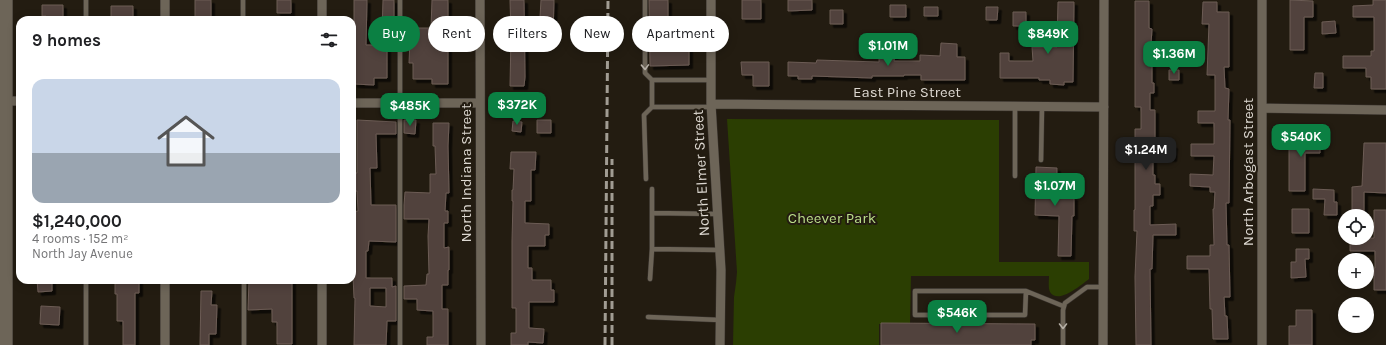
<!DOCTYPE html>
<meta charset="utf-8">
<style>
:root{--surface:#fff;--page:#f6f6f6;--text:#202124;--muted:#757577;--line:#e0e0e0;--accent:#0b8043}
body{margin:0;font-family:Karla,sans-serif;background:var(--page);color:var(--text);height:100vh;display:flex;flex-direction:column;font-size:15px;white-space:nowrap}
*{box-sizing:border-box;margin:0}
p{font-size:13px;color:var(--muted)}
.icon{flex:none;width:22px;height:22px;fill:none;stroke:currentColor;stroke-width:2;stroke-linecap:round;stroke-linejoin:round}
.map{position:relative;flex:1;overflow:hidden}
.panel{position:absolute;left:16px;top:16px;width:340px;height:268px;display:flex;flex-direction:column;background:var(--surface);border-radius:12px;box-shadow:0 2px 10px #0003}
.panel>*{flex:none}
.banner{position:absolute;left:368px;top:16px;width:380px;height:36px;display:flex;gap:8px}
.fabs{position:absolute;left:1338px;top:209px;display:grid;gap:8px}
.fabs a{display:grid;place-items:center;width:36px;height:36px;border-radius:50%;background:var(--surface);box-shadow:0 2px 10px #0003;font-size:20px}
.price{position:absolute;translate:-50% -34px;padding:0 9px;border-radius:8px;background:var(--accent);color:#fff;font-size:13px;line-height:26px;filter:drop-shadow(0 1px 2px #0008)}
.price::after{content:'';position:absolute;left:50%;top:24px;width:12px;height:9px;margin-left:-6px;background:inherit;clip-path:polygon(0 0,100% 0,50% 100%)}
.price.current{background:#222;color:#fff}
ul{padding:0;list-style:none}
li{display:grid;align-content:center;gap:8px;height:212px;padding:0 16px}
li+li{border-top:1px solid var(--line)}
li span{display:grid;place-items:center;height:124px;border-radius:12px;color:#555}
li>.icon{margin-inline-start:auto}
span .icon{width:72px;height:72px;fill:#fffc;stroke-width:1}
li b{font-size:17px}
h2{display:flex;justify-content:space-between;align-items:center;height:48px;padding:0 16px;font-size:17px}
.chip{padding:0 14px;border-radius:18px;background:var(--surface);box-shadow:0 2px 10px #0003;font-size:14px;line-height:36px}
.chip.current{background:var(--accent);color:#fff}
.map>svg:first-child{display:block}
.green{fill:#2b3e02}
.building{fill:#51423c;stroke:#6c5c55;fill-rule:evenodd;filter:url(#shadow)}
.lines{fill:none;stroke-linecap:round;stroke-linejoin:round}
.lane-casing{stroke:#3a342f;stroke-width:5.5}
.street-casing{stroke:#3a342f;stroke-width:10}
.secondary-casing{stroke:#3a342f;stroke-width:14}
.lane{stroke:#6d6558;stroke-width:4.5}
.street{stroke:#6d6558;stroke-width:9}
.secondary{stroke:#6d6558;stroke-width:13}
.rail{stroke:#a19c93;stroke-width:3;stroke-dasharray:8 4;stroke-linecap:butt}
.oneway{stroke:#b6b0a7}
.labels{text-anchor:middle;stroke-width:4;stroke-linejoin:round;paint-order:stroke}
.street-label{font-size:15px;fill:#ddd8d1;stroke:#231c11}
.park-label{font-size:15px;fill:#bbde8a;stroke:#231c11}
</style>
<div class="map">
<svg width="1386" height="345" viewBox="0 0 1386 345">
<defs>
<filter id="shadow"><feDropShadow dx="3.5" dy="3.5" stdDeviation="0" flood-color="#0009"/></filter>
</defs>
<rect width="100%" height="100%" fill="#231c11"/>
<!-- green -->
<path class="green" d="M 727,119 L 999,120 L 999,262 L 1089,262 L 1089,279 C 1081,285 1058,305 1050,292 C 1048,288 1049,280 1049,276 L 911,276 L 910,324 L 879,324 L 879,345 L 733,345 L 734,297 L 736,283 L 737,272 Z"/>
<!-- building -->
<path class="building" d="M 195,0 L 211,0 L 211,20 L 195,20 Z
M 277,0 L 291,0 L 291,13 L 277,13 Z
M 354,0 L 367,0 L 366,45 L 387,45 L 387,78 L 374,78 L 374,85 L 354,84 Z
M 383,0 L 394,0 L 394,32 L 382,32 Z
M 432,0 L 448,0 L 448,84 L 432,84 L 432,79 L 413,79 L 413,63 L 409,63 L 410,40 L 408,40 L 408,28 L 431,28 Z
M 510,0 L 524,0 L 525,77 L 524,86 L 510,86 L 511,35 Z
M 541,0 L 554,0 L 553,35 L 539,34 Z
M 649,0 L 668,0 L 668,48 L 689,47 L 689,65 L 650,66 Z
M 742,0 L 761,0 L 761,19 L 742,19 Z
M 788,0 L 812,0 L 812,10 L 788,11 Z
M 1290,0 L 1313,1 L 1313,17 L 1304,17 L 1304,50 L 1290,50 Z
M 1373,0 L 1386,0 L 1386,89 L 1371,89 L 1371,77 L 1366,77 L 1366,68 L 1343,68 L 1343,56 L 1371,56 L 1371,51 L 1374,51 L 1374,17 L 1353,17 L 1353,6 L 1373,5 Z
M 1135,1 L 1149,1 L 1149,28 L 1152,29 L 1151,44 L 1168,44 L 1168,51 L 1152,52 L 1152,83 L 1154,83 L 1154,93 L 1150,93 L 1150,110 L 1155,110 L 1155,145 L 1174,145 L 1173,158 L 1153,157 L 1153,175 L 1155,175 L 1155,184 L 1160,184 L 1160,195 L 1153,195 L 1153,206 L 1150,206 L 1150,225 L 1176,224 L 1176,235 L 1153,235 L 1152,269 L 1150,269 L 1151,345 L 1136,345 L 1135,277 L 1137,231 L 1134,231 L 1134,210 L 1135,210 L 1135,129 L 1141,129 L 1141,107 L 1135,107 Z
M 1058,2 L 1074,2 L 1073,82 L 1064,82 L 1064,85 L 1050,84 L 1050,80 L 1039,80 L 1039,78 L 1000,78 L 1000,53 L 1009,53 L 1009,61 L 1033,61 L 1032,47 L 1057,47 Z
M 1203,2 L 1217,2 L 1217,12 L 1229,12 L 1229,67 L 1224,67 L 1225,88 L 1229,89 L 1228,120 L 1230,120 L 1229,203 L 1226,203 L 1227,245 L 1229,245 L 1230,297 L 1224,297 L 1225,316 L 1227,316 L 1228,339 L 1213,339 L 1212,309 L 1210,309 L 1209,269 L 1187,269 L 1187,256 L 1210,256 L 1210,245 L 1214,245 L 1213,209 L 1214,209 L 1215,192 L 1210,192 L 1210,187 L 1190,186 L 1190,174 L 1213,175 L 1214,156 L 1191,156 L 1191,144 L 1214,144 L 1214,123 L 1198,123 L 1198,111 L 1215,111 L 1215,75 L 1207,75 L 1209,24 L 1202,24 Z
M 42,5 L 63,5 L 63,20 L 46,20 L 46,16 L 42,16 Z
M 890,5 L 906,5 L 906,17 L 890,17 Z
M 111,6 L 133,6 L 133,20 L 111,20 Z
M 924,7 L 938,7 L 938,16 L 924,16 Z
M 986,7 L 998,7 L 997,20 L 986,20 Z
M 830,10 L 843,10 L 843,24 L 830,24 Z
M 1013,12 L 1026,12 L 1026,26 L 1013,26 Z
M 1335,21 L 1336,33 L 1322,34 L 1322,22 Z
M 941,43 L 957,44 L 957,57 L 965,57 L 965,80 L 921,80 L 921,75 L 904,75 L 904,76 L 872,76 L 872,78 L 812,76 L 812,79 L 798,79 L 798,76 L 788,76 L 788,62 L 816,63 L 817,60 L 879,62 L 879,51 L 895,51 L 894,61 L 920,61 L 920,55 L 940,56 Z
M 741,62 L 769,62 L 769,86 L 753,86 L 753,75 L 742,75 Z
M 1169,70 L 1179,70 L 1179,80 L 1169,80 Z
M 1315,73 L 1323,73 L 1323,88 L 1314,88 Z
M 357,120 L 396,122 L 396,134 L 376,134 L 377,168 L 370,168 L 371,205 L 396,205 L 396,242 L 369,241 L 368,251 L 366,251 L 366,278 L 392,278 L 392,287 L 396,286 L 396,321 L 387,321 L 386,345 L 354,345 L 355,298 L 354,298 L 353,275 L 353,212 L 358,211 L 357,191 L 354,191 L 354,173 L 357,173 ZM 370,288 L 386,288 L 386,307 L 370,306 Z
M 404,120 L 416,120 L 415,134 L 404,133 Z
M 537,120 L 551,120 L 551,133 L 537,133 Z
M 513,121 L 522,122 L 521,132 L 512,131 Z
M 433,123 L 449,123 L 448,146 L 449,193 L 446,193 L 445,211 L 448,211 L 448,223 L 444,223 L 444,248 L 449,247 L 449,270 L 448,270 L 448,285 L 442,285 L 442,309 L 448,309 L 448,345 L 427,345 L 427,337 L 433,337 L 433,311 L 417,310 L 417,299 L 404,299 L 404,286 L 426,285 L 427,274 L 429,274 L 428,236 L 429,219 L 404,219 L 404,205 L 405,192 L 430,193 L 430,174 L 436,174 L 435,146 L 433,146 Z
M 1320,133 L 1320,153 L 1305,153 L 1305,191 L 1289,191 L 1289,137 L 1295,137 L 1295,134 Z
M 1364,143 L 1386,143 L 1386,193 L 1364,192 L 1364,215 L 1352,215 L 1352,187 L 1362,186 Z
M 511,152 L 536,152 L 535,170 L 531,170 L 531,201 L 525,201 L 525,223 L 549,224 L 549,235 L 545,235 L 545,246 L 528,246 L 528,268 L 532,268 L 532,280 L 551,280 L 551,290 L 554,290 L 554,302 L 529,302 L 529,328 L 544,329 L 543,343 L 528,342 L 528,345 L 511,345 L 511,333 L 516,333 L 516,308 L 512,308 L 512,241 L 513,201 L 512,201 L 512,190 L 513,190 L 514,169 L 510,169 Z
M 1036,167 L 1057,168 L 1056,197 L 1074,197 L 1074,216 L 1072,216 L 1071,256 L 1058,256 L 1059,216 L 1035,215 Z
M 1313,189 L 1334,190 L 1334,202 L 1337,202 L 1337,215 L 1324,215 L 1325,199 L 1313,199 Z
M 1292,209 L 1309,209 L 1309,233 L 1292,233 Z
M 1374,210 L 1386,210 L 1386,290 L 1374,290 L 1374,268 L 1375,268 L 1375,251 L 1350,251 L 1350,239 L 1374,238 Z
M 1296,249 L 1309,249 L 1309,259 L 1305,259 L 1306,277 L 1291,278 L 1291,262 L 1296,262 Z
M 37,280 L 52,280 L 52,291 L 38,292 Z
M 115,280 L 139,280 L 139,293 L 135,293 L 135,345 L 123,345 L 123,321 L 117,321 L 117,294 L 115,294 Z
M 249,280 L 292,280 L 292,344 L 277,344 L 277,322 L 272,322 L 272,309 L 248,310 Z
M 201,291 L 212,291 L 211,305 L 217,305 L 216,334 L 209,334 L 209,345 L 200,345 Z
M 41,306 L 60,307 L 59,325 L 40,324 Z
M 1296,310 L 1312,310 L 1312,345 L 1289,345 L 1289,326 L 1296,326 Z
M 881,323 L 1035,324 L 1035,340 L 1031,340 L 1031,345 L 881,345 Z"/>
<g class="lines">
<!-- lane casing -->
<g class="lane-casing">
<path id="lane" d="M 243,0 L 243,20
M 645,0 L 645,73 L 652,80 L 652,107 L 644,115 L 646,179
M 86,20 L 86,0
M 652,80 L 711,80
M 652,107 L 711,107
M 1041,160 L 1042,107
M 1015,176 L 1015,106
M 652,189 L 652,213
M 717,214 L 652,213 L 652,249 L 720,250
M 650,279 L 652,249
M 244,280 L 244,345
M 1026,291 L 1025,315 L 915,315 L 915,291 L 1026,291 L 1063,306
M 648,317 L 720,320
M 86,345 L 86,280
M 400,345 L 400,0
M 1063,345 L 1063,310 L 1065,303 L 1087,287 L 1103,287"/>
</g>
<!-- street casing -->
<g class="street-casing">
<path id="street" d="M 165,0 L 165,20
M 322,0 L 322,20
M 480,0 L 481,345
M 711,0 L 711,104 L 721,270 L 720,345
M 1,101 L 20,101
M 352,103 L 479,103
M 711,104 L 1104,107
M 1262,108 L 1386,110
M 165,345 L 165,280
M 322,345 L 322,280
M 1103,345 L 1104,0
M 1262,345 L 1262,0"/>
</g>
<!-- secondary casing -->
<g class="secondary-casing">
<path id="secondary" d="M 6,345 L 6,0"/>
</g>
<!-- lane -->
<use href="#lane" class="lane"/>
<!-- street -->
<use href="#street" class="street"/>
<!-- secondary -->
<use href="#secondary" class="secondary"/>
<!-- rail -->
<path class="rail" d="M 605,345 L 608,0
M 612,345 L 612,159"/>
</g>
<!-- one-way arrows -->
<defs><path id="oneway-chevron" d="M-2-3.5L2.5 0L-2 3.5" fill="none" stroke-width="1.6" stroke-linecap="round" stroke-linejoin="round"/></defs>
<g class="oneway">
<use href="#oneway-chevron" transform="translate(645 67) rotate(88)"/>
<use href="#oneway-chevron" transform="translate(1063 326) rotate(90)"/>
</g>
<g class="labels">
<!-- street labels -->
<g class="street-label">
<text x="907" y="97">East Pine Street</text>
<text transform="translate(1248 172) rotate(-90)" y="5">North Arbogast Street</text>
<text transform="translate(466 173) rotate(-90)" y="5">North Indiana Street</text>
<text transform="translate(701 173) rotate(-93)" y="5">North Elmer Street</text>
</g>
<!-- park labels -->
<g class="park-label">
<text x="832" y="223">Cheever Park</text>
</g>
</g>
</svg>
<div class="fabs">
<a><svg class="icon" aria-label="locate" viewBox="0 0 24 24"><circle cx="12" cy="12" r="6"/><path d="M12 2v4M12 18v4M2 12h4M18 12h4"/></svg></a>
<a>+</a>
<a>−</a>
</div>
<b class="price" style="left:1048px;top:55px">$849K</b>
<b class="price" style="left:888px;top:67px">$1.01M</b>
<b class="price" style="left:1174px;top:75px">$1.36M</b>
<b class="price" style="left:517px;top:126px">$372K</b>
<b class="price" style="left:410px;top:127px">$485K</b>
<b class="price" style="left:1301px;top:158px">$540K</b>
<b class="price current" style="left:1146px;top:171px">$1.24M</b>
<b class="price" style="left:1055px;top:207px">$1.07M</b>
<b class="price" style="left:957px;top:334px">$546K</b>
<div class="banner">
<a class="chip current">Buy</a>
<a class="chip">Rent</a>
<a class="chip">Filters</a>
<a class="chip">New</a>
<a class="chip">Apartment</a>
</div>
<section class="panel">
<h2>9 homes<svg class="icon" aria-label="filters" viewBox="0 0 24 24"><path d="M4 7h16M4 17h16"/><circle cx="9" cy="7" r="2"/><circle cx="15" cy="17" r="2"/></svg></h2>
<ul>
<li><span style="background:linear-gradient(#c9d6e8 60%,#9aa5b1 0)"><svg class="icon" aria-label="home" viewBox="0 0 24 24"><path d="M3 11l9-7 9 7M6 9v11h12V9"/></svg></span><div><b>$1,240,000</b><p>4 rooms · 152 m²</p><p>North Jay Avenue</p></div></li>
</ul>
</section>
</div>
